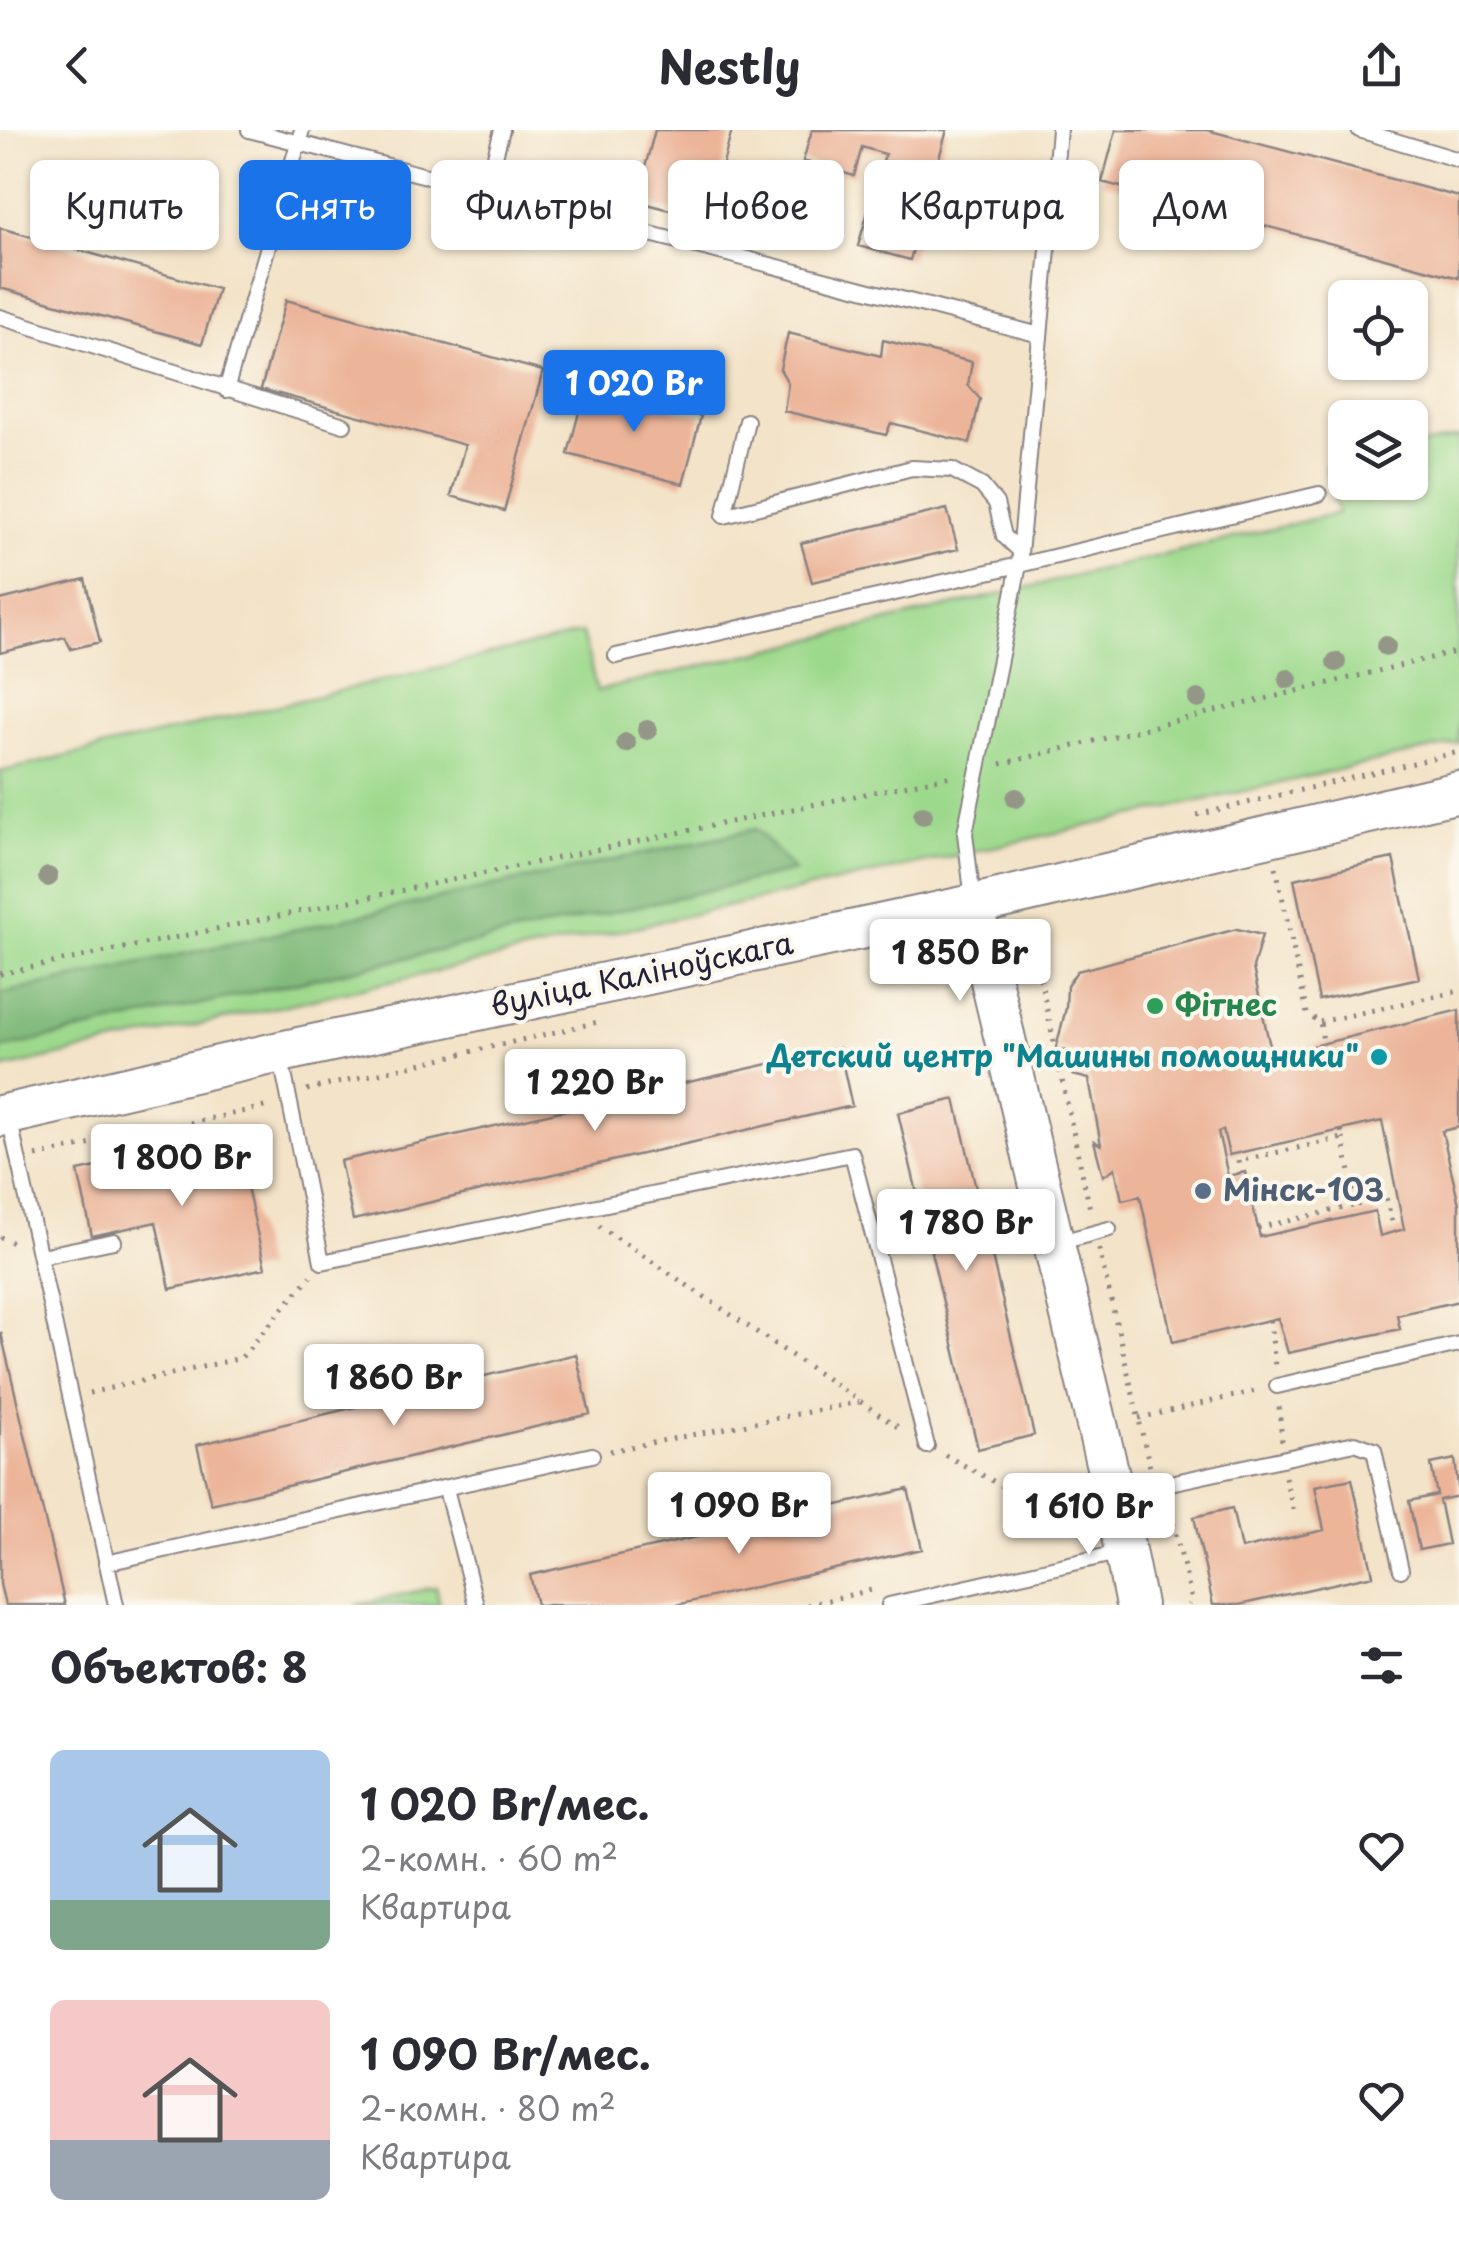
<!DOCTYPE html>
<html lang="ru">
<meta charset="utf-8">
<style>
:root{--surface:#fff;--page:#f2f2f3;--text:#2b2b33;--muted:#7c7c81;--accent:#1a73e8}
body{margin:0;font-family:"Playpen Sans",sans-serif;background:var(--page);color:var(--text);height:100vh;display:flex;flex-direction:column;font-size:38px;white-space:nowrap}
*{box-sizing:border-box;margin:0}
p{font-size:32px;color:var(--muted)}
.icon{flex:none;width:55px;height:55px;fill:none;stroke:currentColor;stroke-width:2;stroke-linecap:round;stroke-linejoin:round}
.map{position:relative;height:1475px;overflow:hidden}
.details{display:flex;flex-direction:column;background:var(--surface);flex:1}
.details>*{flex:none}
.top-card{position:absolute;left:30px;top:30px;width:1400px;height:90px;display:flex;gap:20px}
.tools{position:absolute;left:1328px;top:150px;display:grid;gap:20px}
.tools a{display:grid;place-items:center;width:100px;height:100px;border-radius:15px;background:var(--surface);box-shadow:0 2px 8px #0004;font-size:50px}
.price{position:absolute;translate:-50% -85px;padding:0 22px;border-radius:10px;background:#fff;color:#222;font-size:32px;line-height:65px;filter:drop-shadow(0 2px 5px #0008)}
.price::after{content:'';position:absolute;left:50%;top:60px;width:30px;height:22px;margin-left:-15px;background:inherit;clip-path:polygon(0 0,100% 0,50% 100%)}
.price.on{background:var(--accent);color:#fff}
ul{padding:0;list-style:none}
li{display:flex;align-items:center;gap:30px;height:250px;padding:0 50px}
li span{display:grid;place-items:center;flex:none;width:280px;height:200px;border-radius:15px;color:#555}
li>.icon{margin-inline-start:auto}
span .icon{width:120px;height:120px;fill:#fffc;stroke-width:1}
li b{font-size:42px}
h2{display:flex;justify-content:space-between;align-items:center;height:120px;padding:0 50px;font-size:42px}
.pill{padding:0 35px;border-radius:15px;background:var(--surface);box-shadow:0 2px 8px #0004;font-size:35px;line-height:90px}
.pill.on{background:var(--accent);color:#fff}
header{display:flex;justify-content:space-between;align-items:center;height:130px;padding:0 50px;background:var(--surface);font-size:45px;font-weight:700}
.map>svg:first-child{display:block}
.green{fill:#9dd98c;stroke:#607e64;stroke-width:2.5}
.forest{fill:#7eb978;stroke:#506e5a;stroke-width:2.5}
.building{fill:#ecb59a;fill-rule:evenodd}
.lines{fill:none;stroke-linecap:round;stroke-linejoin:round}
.lane-casing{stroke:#8a8282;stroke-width:18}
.secondary-casing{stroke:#8a8282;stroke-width:44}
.path{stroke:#8a8282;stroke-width:5;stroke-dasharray:2.5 8;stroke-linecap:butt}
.lane{stroke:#fff;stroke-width:14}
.secondary{stroke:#fff;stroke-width:40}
.tree{fill:#949788}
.leisure-dot{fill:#2e9e5b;stroke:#fbf7ec;stroke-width:4}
.culture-dot{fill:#0f9aa8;stroke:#fbf7ec;stroke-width:4}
.service-dot{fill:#5c6f8a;stroke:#fbf7ec;stroke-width:4}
.labels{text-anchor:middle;stroke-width:8;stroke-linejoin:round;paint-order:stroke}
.street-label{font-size:30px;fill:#22223b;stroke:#fbf7ec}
.leisure-label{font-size:30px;font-weight:bold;fill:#27864d;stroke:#fbf7ec;text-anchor:start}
.culture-label{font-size:30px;font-weight:bold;fill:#0d838f;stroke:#fbf7ec;text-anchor:end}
.service-label{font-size:30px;font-weight:bold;fill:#4e5e75;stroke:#fbf7ec;text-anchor:start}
</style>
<header><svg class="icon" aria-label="back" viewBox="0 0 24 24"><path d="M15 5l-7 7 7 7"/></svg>Nestly<svg class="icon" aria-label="share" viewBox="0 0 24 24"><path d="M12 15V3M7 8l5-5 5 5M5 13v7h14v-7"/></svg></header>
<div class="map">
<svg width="1459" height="1475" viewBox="0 0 1459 1475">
<rect width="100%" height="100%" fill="#fbf7ec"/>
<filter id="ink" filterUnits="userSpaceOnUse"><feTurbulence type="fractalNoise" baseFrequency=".01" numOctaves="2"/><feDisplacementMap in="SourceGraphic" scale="20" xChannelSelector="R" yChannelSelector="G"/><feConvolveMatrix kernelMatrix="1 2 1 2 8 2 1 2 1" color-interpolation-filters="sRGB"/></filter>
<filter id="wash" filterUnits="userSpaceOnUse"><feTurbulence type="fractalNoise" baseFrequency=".0048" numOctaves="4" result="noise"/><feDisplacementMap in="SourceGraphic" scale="40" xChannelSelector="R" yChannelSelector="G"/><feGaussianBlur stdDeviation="2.25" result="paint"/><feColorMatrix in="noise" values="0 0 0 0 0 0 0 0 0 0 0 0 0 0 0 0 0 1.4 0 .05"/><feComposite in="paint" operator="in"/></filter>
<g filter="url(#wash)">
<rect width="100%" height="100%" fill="#f3e3c8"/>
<!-- green -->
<path class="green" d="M 1459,307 L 1459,613 L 0,939 L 0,642 L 582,503 L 597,561 L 1338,383 L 1326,337 L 1345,333 L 1345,352 L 1410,352 L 1410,318 Z
M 436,1457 L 440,1475 L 355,1475 Z"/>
<!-- forest -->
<path class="forest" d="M 756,699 L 794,741 L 0,919 L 0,864 Z"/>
<g id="blocks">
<!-- building -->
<path class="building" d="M 655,0 L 732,0 L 708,90 L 636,71 Z
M 812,0 L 947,0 L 910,130 L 858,116 L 885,24 L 862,17 L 854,46 L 803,31 Z
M 1116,0 L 1207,0 L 1459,67 L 1459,148 L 1102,52 Z
M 0,98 L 218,159 L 202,214 L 0,158 Z
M 286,170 L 543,241 L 504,381 L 451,366 L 465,315 L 261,259 Z
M 788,203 L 881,226 L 883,210 L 972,232 L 968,255 L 980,269 L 970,313 L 891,293 L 886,305 L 784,281 L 788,253 L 780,239 Z
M 586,256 L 701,286 L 683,354 L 568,324 Z
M 947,379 L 958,419 L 812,452 L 801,413 Z
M 85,449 L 100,512 L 71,519 L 65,507 L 0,523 L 0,470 Z
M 1393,728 L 1419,848 L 1319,870 L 1294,749 Z
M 1237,799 L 1262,805 L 1253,838 L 1272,926 L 1459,880 L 1459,997 L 1442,1001 L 1459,1074 L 1459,1171 L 1397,1185 L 1400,1199 L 1288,1223 L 1278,1188 L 1173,1212 L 1140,1066 L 1122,1070 L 1115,1038 L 1103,1046 L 1094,1011 L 1101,1015 L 1089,949 L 1073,945 L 1079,924 L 1056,918 L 1066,878 L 1067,856 L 1077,841 ZM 1382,991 L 1404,1099 L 1380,1106 L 1375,1081 L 1260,1107 L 1245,1042 L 1228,1046 L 1218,1002 L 1223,1000 L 1229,1025 Z
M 839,918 L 852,976 L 353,1090 L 340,1031 Z
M 955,969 L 1034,1305 L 978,1319 L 898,983 Z
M 236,1007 L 265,1138 L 170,1159 L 156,1092 L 92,1106 L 78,1041 Z
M 0,1203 L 1,1203 L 65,1475 L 5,1475 L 0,1454 Z
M 576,1224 L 590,1284 L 211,1374 L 197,1315 Z
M 1455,1329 L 1459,1366 L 1439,1370 L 1448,1414 L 1419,1420 L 1409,1371 L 1437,1365 L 1431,1334 Z
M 1352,1349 L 1373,1445 L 1239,1475 L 1213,1475 L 1194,1387 L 1232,1378 L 1241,1419 L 1324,1400 L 1315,1356 Z
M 908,1359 L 922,1419 L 676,1475 L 537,1475 L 530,1445 Z"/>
</g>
</g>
<g filter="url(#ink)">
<use href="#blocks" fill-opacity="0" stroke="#8a8282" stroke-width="2.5"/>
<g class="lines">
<!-- lane casing -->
<g class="lane-casing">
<path id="lane" d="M 249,0 L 1040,205
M 1059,0 L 1019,435 L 1319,364
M 1359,0 L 1459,30
M 486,60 L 502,0
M 0,187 L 344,295
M 226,260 L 302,0
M 747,291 L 724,386 L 912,338 L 952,340 L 982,356 L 996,373 L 1004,406 L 1020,421
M 616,526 L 1019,435 L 965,703 L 973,771
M 280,924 L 322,1132 L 852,1024 L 927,1316
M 9,987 L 116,1475
M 1057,1113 L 1109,1099
M 41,1126 L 114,1111
M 1277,1256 L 1459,1214
M 446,1359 L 476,1475
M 1115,1365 L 1355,1313 L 1374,1320 L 1401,1440
M 106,1433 L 592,1325
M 889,1475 L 1122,1422"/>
</g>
<!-- secondary casing -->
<g class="secondary-casing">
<path id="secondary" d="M 973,775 L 1114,1366 L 1136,1475
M 0,986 L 280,922 L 973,775 L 1459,662"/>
</g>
<!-- path -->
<path class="path" d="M 1001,634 L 1459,521
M 1197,685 L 1459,622
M 1276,737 L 1307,884 L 1320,892 L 1323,912
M 1029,797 L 1091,1084
M 0,844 L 956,645
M 1320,892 L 1459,861
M 307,960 L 598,892
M 36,1026 L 269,976
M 1240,1044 L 1238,1031 L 1343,1008 L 1341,999
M 1357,1075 L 1386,1067 L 1393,1095
M 599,1096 L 901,1299
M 1258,1098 L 1357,1075 L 1343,1008
M 0,1107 L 15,1114
M 1099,1119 L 1150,1337
M 1270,1190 L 1275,1236
M 89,1263 L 241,1228 L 311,1146
M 1279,1277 L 1282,1311
M 1139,1288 L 1260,1260
M 610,1321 L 859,1272
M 945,1325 L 1089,1403
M 1285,1347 L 1295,1387
M 1168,1373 L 1192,1470 L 1189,1475
M 807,1475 L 876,1459"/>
<!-- lane -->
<use href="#lane" class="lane"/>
<!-- secondary -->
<use href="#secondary" class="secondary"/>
</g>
<!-- trees -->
<g class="tree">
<circle cx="1386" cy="516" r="10"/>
<circle cx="1336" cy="532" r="10"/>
<circle cx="1288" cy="549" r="10"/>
<circle cx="1198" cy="569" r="10"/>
<circle cx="647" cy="600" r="10"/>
<circle cx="626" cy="613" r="10"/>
<circle cx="1016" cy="668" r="10"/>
<circle cx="923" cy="685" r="10"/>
<circle cx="48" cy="747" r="10"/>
</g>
</g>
<!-- markers -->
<circle class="leisure-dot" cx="1155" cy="876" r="10"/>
<circle class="culture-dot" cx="1379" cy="927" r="10"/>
<circle class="service-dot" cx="1203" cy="1061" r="10"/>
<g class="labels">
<!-- street labels -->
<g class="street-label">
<text transform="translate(642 845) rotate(-12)" y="10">вуліца Каліноўскага</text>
</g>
<!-- leisure labels -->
<g class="leisure-label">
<text x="1175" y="886">Фітнес</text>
</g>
<!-- culture labels -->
<g class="culture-label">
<text x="1359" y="937">Детский центр "Машины помощники"</text>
</g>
<!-- service labels -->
<g class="service-label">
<text x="1223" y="1071">Мінск-103</text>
</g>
</g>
</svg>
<div class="tools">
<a><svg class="icon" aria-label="locate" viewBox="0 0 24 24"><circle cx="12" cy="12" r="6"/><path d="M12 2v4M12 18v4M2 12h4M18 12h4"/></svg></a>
<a><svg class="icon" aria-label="layers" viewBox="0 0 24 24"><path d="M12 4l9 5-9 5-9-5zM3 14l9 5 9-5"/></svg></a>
</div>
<b class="price on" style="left:634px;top:305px">1 020 Br</b>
<b class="price" style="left:960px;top:874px">1 850 Br</b>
<b class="price" style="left:595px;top:1004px">1 220 Br</b>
<b class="price" style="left:182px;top:1079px">1 800 Br</b>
<b class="price" style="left:966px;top:1144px">1 780 Br</b>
<b class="price" style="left:394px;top:1299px">1 860 Br</b>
<b class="price" style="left:739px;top:1427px">1 090 Br</b>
<b class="price" style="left:1089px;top:1428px">1 610 Br</b>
<div class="top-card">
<a class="pill">Купить</a>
<a class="pill on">Снять</a>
<a class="pill">Фильтры</a>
<a class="pill">Новое</a>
<a class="pill">Квартира</a>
<a class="pill">Дом</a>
</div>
</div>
<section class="details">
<h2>Объектов: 8<svg class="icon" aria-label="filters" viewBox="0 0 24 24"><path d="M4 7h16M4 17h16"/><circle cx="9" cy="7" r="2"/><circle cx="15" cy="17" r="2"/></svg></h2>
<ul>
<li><span style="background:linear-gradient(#a9c7e8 75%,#7fa58c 0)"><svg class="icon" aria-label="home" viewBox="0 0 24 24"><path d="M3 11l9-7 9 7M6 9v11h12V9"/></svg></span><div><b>1 020 Br/мес.</b><p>2-комн. · 60 m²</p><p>Квартира</p></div><svg class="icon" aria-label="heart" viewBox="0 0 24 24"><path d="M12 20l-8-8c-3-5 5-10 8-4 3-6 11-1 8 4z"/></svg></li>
<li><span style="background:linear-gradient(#f6c9c9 70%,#9aa5b1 0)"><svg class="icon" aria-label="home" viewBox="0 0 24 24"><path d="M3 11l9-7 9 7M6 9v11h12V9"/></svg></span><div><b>1 090 Br/мес.</b><p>2-комн. · 80 m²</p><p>Квартира</p></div><svg class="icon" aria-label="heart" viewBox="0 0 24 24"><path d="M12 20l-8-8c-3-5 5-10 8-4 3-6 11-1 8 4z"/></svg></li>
</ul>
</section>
